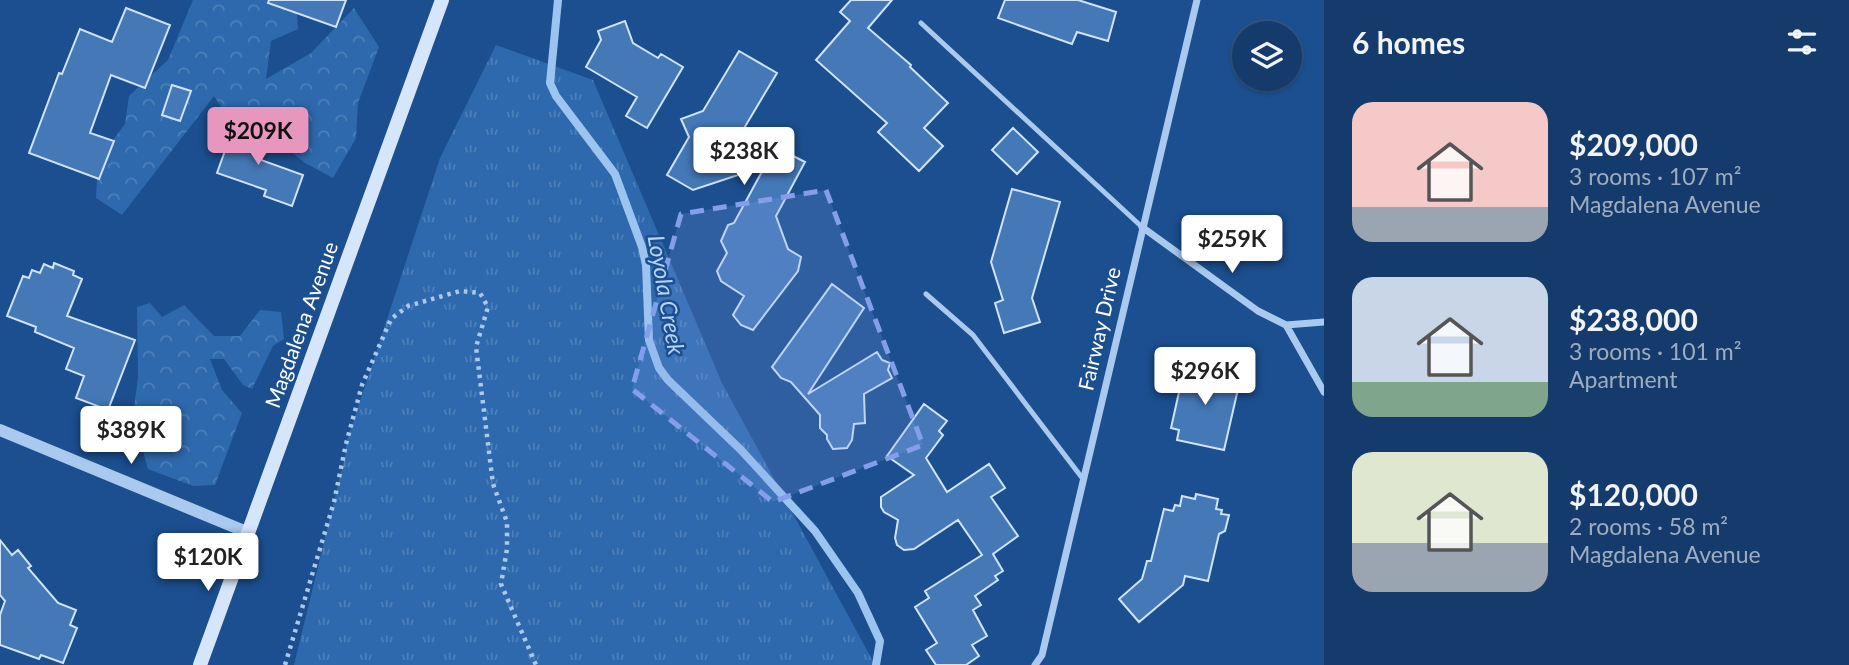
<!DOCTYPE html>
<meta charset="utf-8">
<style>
:root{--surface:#143b6b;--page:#1d4271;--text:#f1f3f6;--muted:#9dadc1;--line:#33557e;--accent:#e797bd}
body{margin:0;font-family:Lato,sans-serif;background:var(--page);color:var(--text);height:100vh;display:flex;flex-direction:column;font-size:26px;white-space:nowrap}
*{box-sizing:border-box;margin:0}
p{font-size:23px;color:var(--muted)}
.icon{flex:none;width:38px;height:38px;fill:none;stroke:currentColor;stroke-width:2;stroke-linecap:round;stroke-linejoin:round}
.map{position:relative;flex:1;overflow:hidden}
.drawer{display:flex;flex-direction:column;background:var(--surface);width:525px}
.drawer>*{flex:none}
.tools{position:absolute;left:1232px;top:21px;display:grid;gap:14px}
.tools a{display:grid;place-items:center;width:70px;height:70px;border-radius:50%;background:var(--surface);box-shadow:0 2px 5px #0004,0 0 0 2px var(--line);font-size:35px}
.price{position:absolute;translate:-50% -60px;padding:0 16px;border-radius:7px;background:#fff;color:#222;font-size:23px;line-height:46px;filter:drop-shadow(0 2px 4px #0008)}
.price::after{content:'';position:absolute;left:50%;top:42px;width:21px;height:16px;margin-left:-10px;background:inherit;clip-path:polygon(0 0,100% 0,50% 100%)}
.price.current{background:var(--accent);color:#111}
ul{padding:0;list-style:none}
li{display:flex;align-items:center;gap:21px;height:175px;padding:0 28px}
li span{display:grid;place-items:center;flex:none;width:196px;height:140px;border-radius:21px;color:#555}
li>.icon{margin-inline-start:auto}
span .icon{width:84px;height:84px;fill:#fffc;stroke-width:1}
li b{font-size:30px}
h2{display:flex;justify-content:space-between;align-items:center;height:84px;padding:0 28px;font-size:30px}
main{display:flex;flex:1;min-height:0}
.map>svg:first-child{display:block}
.grass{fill:url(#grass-tufts)}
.forest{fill:url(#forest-crowns)}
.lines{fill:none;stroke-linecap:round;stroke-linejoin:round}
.stream{stroke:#9cc4f0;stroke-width:8}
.building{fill:#4478b7;stroke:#cfe3fa;stroke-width:2}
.path{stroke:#a9c9ee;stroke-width:4.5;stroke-dasharray:3.5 5;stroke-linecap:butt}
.service{stroke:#a9c9ee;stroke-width:5}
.minor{stroke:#a9c9ee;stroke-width:7}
.tertiary{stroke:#a9c9ee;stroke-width:12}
.secondary{stroke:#d6e6fa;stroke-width:14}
.marked{fill:#839eea;fill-opacity:0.2;stroke:#839eea;stroke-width:5;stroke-dasharray:14 9;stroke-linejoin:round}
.labels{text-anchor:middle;stroke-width:5;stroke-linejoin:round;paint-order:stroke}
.street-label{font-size:21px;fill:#fff;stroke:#1b4f8f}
.water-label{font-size:23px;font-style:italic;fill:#b5d3f5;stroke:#1b4f8f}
</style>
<main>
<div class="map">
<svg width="1324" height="665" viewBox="0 0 1324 665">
<defs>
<pattern id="grass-tufts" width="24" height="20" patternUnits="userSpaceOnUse" patternTransform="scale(1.75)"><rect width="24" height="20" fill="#2e69ad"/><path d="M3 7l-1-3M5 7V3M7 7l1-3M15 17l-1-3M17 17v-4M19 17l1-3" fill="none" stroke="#4d80b9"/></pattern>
<pattern id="forest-crowns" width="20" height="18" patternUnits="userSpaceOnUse" patternTransform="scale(1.75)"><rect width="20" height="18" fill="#2e69ad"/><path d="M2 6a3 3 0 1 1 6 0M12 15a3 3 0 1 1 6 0" fill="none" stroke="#4d80b9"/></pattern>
</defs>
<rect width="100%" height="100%" fill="#1b4f8f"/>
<!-- grass -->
<path class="grass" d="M 496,45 L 593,80 L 722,383 L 875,665 L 294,665 L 346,452 L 346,444 L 440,158 Z"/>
<!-- forest -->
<path class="forest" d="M 193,0 L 296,0 L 298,29 L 271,41 L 266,79 L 311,53 L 354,8 L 379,47 L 358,103 L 356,138 L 333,178 L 305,163 L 262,129 L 231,123 L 214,96 L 122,215 L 96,198 L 98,160 L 125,124 L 129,96 L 168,60 Z
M 150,303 L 162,317 L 184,305 L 214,336 L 240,336 L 260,310 L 281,312 L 284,339 L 273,346 L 252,389 L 243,385 L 224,359 L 210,359 L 222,390 L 242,413 L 215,485 L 193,486 L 148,469 L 133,416 L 138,377 L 137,307 Z"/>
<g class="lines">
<!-- stream -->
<path class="stream" d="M 558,0 L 550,83 L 556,96 L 615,174 L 642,247 L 646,265 L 649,340 L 659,368 L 668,380 L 741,450 L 815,531 L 858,593 L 880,641 L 876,665"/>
</g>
<!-- building -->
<path class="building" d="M 269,0 L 346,0 L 336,27 L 268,3 Z
M 851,0 L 892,0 L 868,28 L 911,65 L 910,67 L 948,103 L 924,128 L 943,146 L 919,171 L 878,132 L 887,123 L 816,60 L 850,21 L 840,12 Z
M 1005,0 L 1078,0 L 1116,12 L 1108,41 L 1077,32 L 1072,44 L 998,18 Z
M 126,8 L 170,25 L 145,88 L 111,75 L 90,133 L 114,141 L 99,179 L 29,153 L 59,73 L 62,74 L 80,29 L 112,42 Z
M 625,21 L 633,43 L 658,58 L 661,54 L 683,67 L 647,128 L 626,116 L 637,97 L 586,67 L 601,40 L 598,31 Z
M 739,51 L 777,73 L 743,130 L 805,162 L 776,216 L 788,249 L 801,257 L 798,271 L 753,330 L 741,325 L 733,315 L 744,296 L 721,281 L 717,271 L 727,253 L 721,241 L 728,225 L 734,223 L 765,166 L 693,190 L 667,175 L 689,137 L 681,119 L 703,111 Z
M 172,85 L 191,91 L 180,121 L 162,115 Z
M 234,126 L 269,139 L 261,160 L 303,175 L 292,206 L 264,196 L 266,190 L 217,173 Z
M 1013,128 L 1038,152 L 1017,174 L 992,150 Z
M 1012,189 L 1060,202 L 1032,298 L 1040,322 L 1004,333 L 995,303 L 1003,300 L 991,262 Z
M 54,263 L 74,271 L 73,275 L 82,279 L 67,316 L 135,340 L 108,410 L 76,398 L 84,376 L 66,369 L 74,348 L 35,332 L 36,327 L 7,316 L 23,276 L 29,278 L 32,270 L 40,273 L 44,264 L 53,268 Z
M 832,284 L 864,308 L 808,394 L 877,352 L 882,360 L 890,363 L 888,370 L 892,378 L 864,394 L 865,423 L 854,424 L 852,440 L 847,448 L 833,449 L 827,439 L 827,435 L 820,428 L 820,415 L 791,382 L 781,378 L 772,367 Z
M 1185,365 L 1241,376 L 1224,450 L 1177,440 L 1179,430 L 1171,428 Z
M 924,404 L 947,421 L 939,431 L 943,435 L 926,458 L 947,492 L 989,464 L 1005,488 L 991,497 L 1018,536 L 993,554 L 1003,571 L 995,576 L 998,580 L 975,596 L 981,605 L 973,610 L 987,636 L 972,645 L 979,656 L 966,665 L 936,665 L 926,650 L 937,643 L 915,607 L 929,598 L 925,591 L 982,555 L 958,520 L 914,549 L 904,550 L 897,545 L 895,538 L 898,520 L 884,512 L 881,507 L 881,497 L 914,475 L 887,456 Z
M 1196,494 L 1218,499 L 1216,509 L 1222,510 L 1221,514 L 1229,515 L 1225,531 L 1219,534 L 1208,581 L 1185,576 L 1183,585 L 1139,622 L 1119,599 L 1142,579 L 1147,561 L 1151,561 L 1164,509 L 1173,511 L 1175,505 L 1180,506 L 1182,496 L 1195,499 Z
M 0,540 L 12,555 L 18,550 L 31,566 L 28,568 L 58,603 L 76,610 L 70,625 L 77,628 L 63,663 L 41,655 L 39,659 L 0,645 L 0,615 L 5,601 L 0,595 Z"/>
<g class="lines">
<!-- path -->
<path class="path" d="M 285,665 L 334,502 L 346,444 L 362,385 L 391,319 L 408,306 L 460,291 L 480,293 L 488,307 L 476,347 L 493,484 L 507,522 L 507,549 L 501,584 L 536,665"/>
<!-- service -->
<path class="service" d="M 921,23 L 1142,227
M 926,294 L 973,335 L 1083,479"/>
<!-- minor -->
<path class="minor" d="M 1142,227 L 1258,311 L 1286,325 L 1324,322
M 1286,325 L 1324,392
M 1035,665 L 1042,655 L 1197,0"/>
<!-- tertiary -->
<path class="tertiary" d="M 0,430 L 249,533"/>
<!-- secondary -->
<path class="secondary" d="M 200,665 L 442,0"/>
</g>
<!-- marked area -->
<path class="marked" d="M 826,190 L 923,445 L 773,502 L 632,389 L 681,214 Z"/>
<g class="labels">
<!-- street labels -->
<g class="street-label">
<text transform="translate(302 325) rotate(-70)" y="7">Magdalena Avenue</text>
<text transform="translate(1100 329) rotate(-77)" y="7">Fairway Drive</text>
</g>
<!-- water labels -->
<g class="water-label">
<text transform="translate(666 295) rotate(80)" y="8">Loyola Creek</text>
</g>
</g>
</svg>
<div class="tools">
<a><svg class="icon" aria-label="layers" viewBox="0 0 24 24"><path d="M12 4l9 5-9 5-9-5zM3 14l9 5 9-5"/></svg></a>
</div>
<b class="price current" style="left:258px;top:167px">$209K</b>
<b class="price" style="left:744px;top:187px">$238K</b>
<b class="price" style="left:1232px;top:275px">$259K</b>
<b class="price" style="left:1205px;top:407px">$296K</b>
<b class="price" style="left:131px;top:466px">$389K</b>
<b class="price" style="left:208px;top:593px">$120K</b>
</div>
<section class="drawer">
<h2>6 homes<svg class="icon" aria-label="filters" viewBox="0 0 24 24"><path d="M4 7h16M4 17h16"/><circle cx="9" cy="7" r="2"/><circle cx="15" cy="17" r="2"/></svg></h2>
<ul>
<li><span style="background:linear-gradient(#f6c9c9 75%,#9aa5b1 0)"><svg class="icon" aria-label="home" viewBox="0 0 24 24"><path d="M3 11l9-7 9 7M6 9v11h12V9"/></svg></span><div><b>$209,000</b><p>3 rooms · 107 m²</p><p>Magdalena Avenue</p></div></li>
<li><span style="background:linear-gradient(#c9d6e8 75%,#7fa58c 0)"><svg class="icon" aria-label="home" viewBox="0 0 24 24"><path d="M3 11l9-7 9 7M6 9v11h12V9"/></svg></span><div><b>$238,000</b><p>3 rooms · 101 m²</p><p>Apartment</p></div></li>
<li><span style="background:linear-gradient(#dfe7d0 65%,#9aa5b1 0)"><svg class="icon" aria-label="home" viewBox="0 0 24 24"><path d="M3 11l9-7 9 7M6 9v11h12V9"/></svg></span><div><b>$120,000</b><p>2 rooms · 58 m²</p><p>Magdalena Avenue</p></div></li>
</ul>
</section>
</main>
